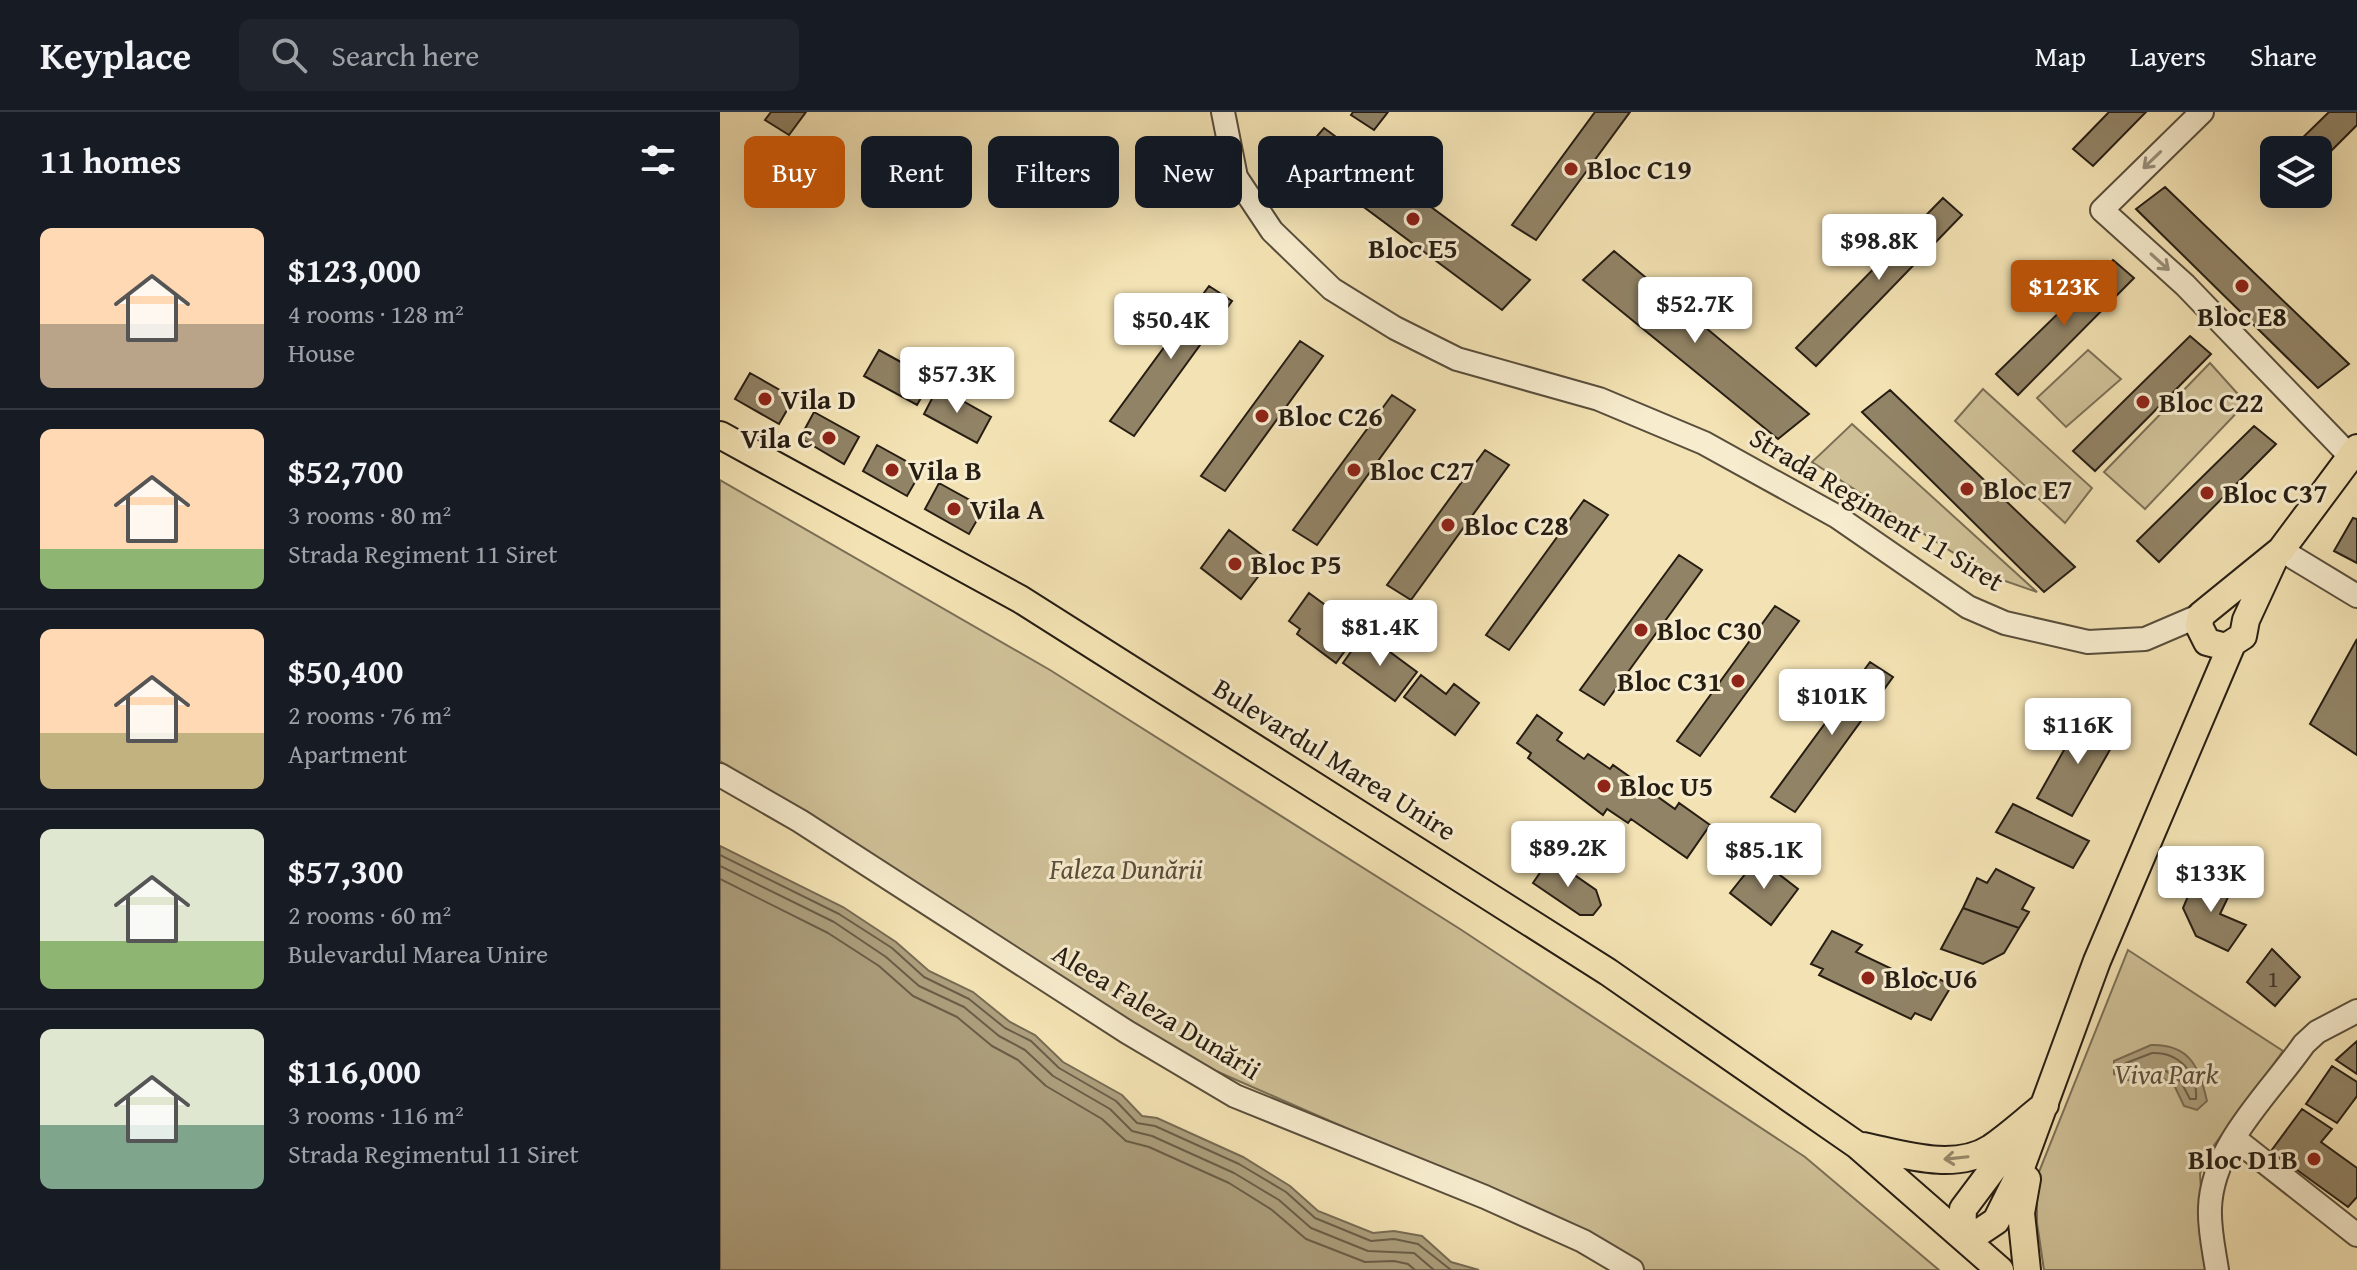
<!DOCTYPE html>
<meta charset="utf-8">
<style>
:root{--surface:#171b24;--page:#20242c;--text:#f1f3f6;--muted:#9ea1a6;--line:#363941;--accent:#b45309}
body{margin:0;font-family:"Gentium Book Plus",serif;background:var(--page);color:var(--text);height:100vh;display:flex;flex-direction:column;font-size:30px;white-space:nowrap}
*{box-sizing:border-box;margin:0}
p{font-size:26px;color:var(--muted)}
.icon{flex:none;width:44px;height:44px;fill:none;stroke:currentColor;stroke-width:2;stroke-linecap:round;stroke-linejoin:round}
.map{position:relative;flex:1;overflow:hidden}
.sheet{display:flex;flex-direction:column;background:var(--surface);width:720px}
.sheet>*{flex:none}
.guide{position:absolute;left:24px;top:24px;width:760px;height:72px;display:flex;gap:16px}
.buttons{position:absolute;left:1540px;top:24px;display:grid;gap:16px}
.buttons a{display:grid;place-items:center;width:72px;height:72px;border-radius:12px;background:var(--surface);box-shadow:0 8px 32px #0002;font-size:40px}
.price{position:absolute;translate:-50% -68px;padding:0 18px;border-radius:8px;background:#fff;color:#222;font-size:26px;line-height:52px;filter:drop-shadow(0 2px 4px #0008)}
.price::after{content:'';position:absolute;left:50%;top:48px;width:24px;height:18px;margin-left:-12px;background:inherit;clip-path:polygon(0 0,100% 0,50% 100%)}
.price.selected{background:var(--accent);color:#fff}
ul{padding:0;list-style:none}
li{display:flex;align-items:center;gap:24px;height:200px;padding:0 40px}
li+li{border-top:2px solid var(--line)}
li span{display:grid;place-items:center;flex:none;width:224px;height:160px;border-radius:12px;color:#555}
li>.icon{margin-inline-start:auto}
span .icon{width:96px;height:96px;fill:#fffc;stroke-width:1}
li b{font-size:34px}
h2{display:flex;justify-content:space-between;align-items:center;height:96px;padding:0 40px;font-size:34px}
.chip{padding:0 28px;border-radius:12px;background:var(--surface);box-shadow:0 8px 32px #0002;font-size:28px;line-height:72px}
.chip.selected{background:var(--accent);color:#fff}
header{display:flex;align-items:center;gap:48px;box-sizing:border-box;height:112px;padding:0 40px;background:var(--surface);border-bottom:2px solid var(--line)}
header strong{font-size:38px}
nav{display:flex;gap:44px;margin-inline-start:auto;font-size:28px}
.search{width:560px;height:72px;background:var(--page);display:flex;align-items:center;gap:20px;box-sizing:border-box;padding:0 28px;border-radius:12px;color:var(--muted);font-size:30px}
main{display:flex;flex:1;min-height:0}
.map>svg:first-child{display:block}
.green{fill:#d0c198;stroke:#7b6f56;stroke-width:2}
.water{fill:#ad9f7d;stroke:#776b53;stroke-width:2}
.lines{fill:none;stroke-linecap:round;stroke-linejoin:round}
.shore{stroke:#6a5e48;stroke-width:2}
.building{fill:#918366;stroke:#261d13;stroke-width:2}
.minor-casing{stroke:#594e3b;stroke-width:26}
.major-casing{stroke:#261d13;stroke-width:30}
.minor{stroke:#f7ecce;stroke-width:22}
.major{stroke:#f3e2b3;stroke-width:26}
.oneway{stroke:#998f7a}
.oneway2{stroke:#97896b}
.poi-dot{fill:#8f2418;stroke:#f7ecce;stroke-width:3}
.labels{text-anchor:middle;stroke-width:6;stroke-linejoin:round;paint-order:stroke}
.number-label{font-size:24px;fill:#413628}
.poi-label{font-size:28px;font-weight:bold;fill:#261d13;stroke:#f7ecce;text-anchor:start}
.street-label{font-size:28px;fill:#261d13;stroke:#f7ecce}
.park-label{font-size:28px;font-style:italic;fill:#594e3b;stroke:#f7ecce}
</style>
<header>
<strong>Keyplace</strong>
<div class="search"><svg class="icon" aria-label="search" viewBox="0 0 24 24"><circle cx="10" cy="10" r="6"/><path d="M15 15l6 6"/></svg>Search here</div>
<nav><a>Map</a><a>Layers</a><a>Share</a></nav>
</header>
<main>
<section class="sheet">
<h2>11 homes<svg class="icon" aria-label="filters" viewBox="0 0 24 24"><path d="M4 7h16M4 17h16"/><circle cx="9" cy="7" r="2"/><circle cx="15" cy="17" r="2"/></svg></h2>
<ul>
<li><span style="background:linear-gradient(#ffd9b3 60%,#b9a48a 0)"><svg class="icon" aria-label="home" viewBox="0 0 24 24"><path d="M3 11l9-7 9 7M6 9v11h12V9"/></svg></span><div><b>$123,000</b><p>4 rooms · 128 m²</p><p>House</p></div></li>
<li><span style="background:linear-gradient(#ffd9b3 75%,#8fb573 0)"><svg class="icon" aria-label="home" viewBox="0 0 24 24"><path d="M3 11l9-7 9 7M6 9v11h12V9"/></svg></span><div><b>$52,700</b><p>3 rooms · 80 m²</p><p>Strada Regiment 11 Siret</p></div></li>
<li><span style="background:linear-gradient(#ffd9b3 65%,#c2b280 0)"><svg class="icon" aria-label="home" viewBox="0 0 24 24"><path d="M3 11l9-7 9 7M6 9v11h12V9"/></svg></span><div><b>$50,400</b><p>2 rooms · 76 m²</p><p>Apartment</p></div></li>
<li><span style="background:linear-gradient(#dfe7d0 70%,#8fb573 0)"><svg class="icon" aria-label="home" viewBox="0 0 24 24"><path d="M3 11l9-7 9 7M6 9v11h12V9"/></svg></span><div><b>$57,300</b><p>2 rooms · 60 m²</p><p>Bulevardul Marea Unire</p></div></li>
<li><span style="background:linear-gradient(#dfe7d0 60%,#7fa58c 0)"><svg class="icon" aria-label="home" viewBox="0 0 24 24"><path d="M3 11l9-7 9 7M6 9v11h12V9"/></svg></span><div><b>$116,000</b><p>3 rooms · 116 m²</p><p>Strada Regimentul 11 Siret</p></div></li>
</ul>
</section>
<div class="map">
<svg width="1637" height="1158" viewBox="0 0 1637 1158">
<rect width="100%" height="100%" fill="#f3e2b3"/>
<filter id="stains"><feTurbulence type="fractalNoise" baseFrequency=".0025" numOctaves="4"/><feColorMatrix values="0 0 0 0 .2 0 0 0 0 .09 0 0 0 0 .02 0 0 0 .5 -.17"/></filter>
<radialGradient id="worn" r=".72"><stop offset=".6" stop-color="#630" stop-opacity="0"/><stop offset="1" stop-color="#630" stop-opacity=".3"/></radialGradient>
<!-- green -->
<path class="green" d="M 1368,238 L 1401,267 L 1346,315 L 1317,286 Z
M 1490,251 L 1526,291 L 1425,397 L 1384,360 Z
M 1263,277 L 1372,376 L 1345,411 L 1235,309 Z
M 1132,312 L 1317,480 L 1268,463 L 1092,350 Z
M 0,368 L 330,558 L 740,817 L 1085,1045 L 1219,1158 L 917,1158 L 676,1038 L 496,959 L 378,891 L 0,649 Z
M 1408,838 L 1563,939 L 1487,1043 L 1480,1062 L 1486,1158 L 1324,1158 L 1317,1111 L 1317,1065 Z"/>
<!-- water -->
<path class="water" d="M 0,734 L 123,795 L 176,830 L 209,859 L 253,880 L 290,910 L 315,923 L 343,950 L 402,983 L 422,1004 L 437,1006 L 523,1045 L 570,1074 L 598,1099 L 653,1121 L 674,1119 L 702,1124 L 731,1150 L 759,1158 L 0,1158 Z
M 1431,933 C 1471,932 1479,956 1487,989 L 1477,998 L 1464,994 L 1455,975 L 1443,966 L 1415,971 L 1394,962 L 1394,949 Z"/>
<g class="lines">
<!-- shore -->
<path class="shore" d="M 0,743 L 119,802 L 172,836 L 204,865 L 249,887 L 285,916 L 311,929 L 339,956 L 396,989 L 417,1011 L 435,1014 L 519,1052 L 566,1080 L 595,1106 L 651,1129 L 674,1127 L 698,1132 L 731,1158
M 0,754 L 114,810 L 166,845 L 199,874 L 244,895 L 279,924 L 305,938 L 333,964 L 390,997 L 412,1019 L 432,1024 L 514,1061 L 559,1088 L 591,1116 L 648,1139 L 694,1141 L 714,1158
M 0,767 L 108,821 L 159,854 L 193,884 L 237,905 L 272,934 L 298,948 L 326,974 L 382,1007 L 406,1029 L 429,1035 L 509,1071 L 552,1098 L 586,1127 L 645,1150 L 674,1149 L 688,1152 L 695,1158
M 1432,941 C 1459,940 1478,961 1476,987 L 1470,987 L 1461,970 L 1446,959 L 1416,962 L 1405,957 L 1406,951 Z"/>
</g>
<!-- building -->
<path class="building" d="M 51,0 L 86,0 L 69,23 L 45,8 Z
M 633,0 L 668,0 L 654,18 L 631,3 Z
M 875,0 L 910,0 L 816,128 L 792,113 Z
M 1389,0 L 1426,0 L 1373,54 L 1353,37 Z
M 1609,0 L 1637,0 L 1637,13 L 1598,52 L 1598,38 L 1570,38 Z
M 604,16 L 810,168 L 782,198 L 578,46 Z
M 1445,75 L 1629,252 L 1598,276 L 1416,97 Z
M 1223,86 L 1242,103 L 1096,254 L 1076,236 Z
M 894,139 L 1089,302 L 1058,327 L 863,168 Z
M 1393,148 L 1414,166 L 1298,283 L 1276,262 Z
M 489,174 L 512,189 L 414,324 L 390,309 Z
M 1470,224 L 1491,242 L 1375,359 L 1353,339 Z
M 580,229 L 603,244 L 505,379 L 481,364 Z
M 159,238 L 212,267 L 197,293 L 144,264 Z
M 30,261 L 74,286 L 59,312 L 15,287 Z
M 218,275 L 271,305 L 257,331 L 204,302 Z
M 1170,278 L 1355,455 L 1324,480 L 1142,300 Z
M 672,283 L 695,298 L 597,433 L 573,418 Z
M 94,300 L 139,325 L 124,352 L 80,326 Z
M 1534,314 L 1556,332 L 1439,450 L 1417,429 Z
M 157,333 L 202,358 L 187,384 L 143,359 Z
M 765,338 L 789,353 L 691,488 L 667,473 Z
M 219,371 L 264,396 L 249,422 L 205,397 Z
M 864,388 L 888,403 L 789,538 L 766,523 Z
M 1633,406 L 1637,407 L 1637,451 L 1614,439 Z
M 509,418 L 550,449 L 521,487 L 481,456 Z
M 959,443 L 982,458 L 884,593 L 860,578 Z
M 589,481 L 612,498 L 607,505 L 635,525 L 616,551 L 577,522 L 580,517 L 569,509 Z
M 1055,494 L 1079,509 L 980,644 L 957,629 Z
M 640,527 L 651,535 L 655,529 L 697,560 L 675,589 L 623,551 Z
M 1637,527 L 1637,643 L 1590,612 Z
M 1150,550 L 1173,565 L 1075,700 L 1051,685 Z
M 701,563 L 726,582 L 734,572 L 759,591 L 735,623 L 684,585 Z
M 817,603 L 842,621 L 837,628 L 864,647 L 868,642 L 890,657 L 893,653 L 955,697 L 959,691 L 990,713 L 967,746 L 911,707 L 908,711 L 887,697 L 883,703 L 808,646 L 811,641 L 797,631 Z
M 1362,606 L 1399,622 L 1352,704 L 1317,686 Z
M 1293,692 L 1369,729 L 1353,756 L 1276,720 Z
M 830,746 L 876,778 L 881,793 L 873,803 L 860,803 L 813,771 Z
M 1038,746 L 1078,777 L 1051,813 L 1010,781 Z
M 1276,757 L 1314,776 L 1302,797 L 1309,800 L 1299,816 L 1243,796 L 1257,766 L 1267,771 Z
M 1477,763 L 1512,777 L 1500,802 L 1526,813 L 1508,839 L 1476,824 L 1463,796 Z
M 1243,796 L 1299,816 L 1284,841 L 1263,852 L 1221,837 Z
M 1112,819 L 1142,833 L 1136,840 L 1197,869 L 1203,860 L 1232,873 L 1211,908 L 1195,901 L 1191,907 L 1099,863 L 1103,857 L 1091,852 Z
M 1552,837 L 1580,865 L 1555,894 L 1527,870 Z
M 1637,929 L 1637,962 L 1616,948 Z
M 1612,954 L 1637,970 L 1637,984 L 1617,1011 L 1586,992 Z
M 1582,997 L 1612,1017 L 1601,1030 L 1637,1056 L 1637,1085 L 1628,1095 L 1551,1039 Z"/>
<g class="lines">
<!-- minor casing -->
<g class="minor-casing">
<path id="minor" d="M 503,0 L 516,65 L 552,119 L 612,177 L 675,216 L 737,247 L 879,287 L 984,331 L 1116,404 L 1248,495 L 1285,511 L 1368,530 L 1425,527 L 1481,503
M 1482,0 L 1382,98 L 1465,173 L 1630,344
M 1561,438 L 1637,484
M 0,663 L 80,709 L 407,920 L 515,984 L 765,1085 L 863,1129 L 912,1158
M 1514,1026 L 1637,1123
M 1497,1158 C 1494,1138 1489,1117 1490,1096 C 1492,1033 1550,981 1584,932 L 1597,920 L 1637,899"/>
</g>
<!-- major casing -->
<g class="major-casing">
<path id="major" d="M 0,323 L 300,487 L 888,860 L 1137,1033 L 1280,1158
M 1556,443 L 1526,508 L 1523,524 L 1506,535 L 1487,530 L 1479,514 L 1481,503 L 1561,438 L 1637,336
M 1143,1034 C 1182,1042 1234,1060 1271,1036 C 1290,1023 1307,1007 1325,993
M 1242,1122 L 1261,1119 L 1276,1109 L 1296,1069 L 1377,849 L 1512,532
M 1242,1122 L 1243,1097 L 1294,1029
M 1307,1158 L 1301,1101 L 1307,1067"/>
</g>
<!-- minor -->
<use href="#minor" class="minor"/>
<!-- major -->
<use href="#major" class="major"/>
</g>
<!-- one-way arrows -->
<defs><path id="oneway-shaft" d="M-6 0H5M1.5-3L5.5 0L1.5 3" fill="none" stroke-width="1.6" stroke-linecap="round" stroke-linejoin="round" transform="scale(2)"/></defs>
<g class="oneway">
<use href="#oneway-shaft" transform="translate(1432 48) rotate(136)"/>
<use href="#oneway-shaft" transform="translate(1440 150) rotate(42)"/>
</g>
<use class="oneway2" href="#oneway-shaft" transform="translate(1236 1046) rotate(174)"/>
<!-- markers -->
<g class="poi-dot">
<circle cx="851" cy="57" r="8"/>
<circle cx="693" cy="107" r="8"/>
<circle cx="1522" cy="174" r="8"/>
<circle cx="45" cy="287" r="8"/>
<circle cx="1423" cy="290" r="8"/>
<circle cx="542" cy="304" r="8"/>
<circle cx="109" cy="326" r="8"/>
<circle cx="172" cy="358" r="8"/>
<circle cx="634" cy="358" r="8"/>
<circle cx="1247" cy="377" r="8"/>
<circle cx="1487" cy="381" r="8"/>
<circle cx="234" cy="397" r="8"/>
<circle cx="728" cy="413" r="8"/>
<circle cx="515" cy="452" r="8"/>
<circle cx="921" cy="518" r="8"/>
<circle cx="1018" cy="569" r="8"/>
<circle cx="884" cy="674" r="8"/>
<circle cx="1148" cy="866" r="8"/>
<circle cx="1594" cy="1047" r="8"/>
</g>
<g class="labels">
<!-- number labels -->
<g class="number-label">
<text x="1553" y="875">1</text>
</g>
<!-- poi labels -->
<g class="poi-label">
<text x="867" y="67">Bloc C19</text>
<text x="693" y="146" text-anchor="middle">Bloc E5</text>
<text x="1522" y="214" text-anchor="middle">Bloc E8</text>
<text x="61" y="297">Vila D</text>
<text x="1439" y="300">Bloc C22</text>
<text x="558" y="314">Bloc C26</text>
<text x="93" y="336" text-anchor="end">Vila C</text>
<text x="188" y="368">Vila B</text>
<text x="650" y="368">Bloc C27</text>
<text x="1263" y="387">Bloc E7</text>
<text x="1503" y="391">Bloc C37</text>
<text x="250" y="407">Vila A</text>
<text x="744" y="423">Bloc C28</text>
<text x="531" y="462">Bloc P5</text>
<text x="937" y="528">Bloc C30</text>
<text x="1002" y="579" text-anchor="end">Bloc C31</text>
<text x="900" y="684">Bloc U5</text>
<text x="1164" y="876">Bloc U6</text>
<text x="1578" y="1057" text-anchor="end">Bloc D1B</text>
</g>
<!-- street labels -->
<g class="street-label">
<text transform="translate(1157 397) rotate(31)" y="10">Strada Regiment 11 Siret</text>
<text transform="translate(615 647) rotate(32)" y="10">Bulevardul Marea Unire</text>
<text transform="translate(437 899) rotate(31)" y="10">Aleea Faleza Dunării</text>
</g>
<!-- park labels -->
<g class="park-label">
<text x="406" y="767">Faleza Dunării</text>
<text x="1446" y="972">Viva Park</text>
</g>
</g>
<rect width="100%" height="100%" filter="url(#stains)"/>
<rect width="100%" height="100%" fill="url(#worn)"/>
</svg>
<div class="buttons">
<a><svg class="icon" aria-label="layers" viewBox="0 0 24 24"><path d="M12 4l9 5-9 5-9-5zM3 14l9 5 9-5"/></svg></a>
</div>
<b class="price" style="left:1159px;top:170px">$98.8K</b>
<b class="price selected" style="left:1344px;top:216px">$123K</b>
<b class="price" style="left:975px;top:233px">$52.7K</b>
<b class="price" style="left:451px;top:249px">$50.4K</b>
<b class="price" style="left:237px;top:303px">$57.3K</b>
<b class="price" style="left:660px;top:556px">$81.4K</b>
<b class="price" style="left:1112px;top:625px">$101K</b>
<b class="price" style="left:1358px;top:654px">$116K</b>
<b class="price" style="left:848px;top:777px">$89.2K</b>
<b class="price" style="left:1044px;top:779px">$85.1K</b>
<b class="price" style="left:1491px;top:802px">$133K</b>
<div class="guide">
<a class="chip selected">Buy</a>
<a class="chip">Rent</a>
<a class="chip">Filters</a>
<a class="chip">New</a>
<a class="chip">Apartment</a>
</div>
</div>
</main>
